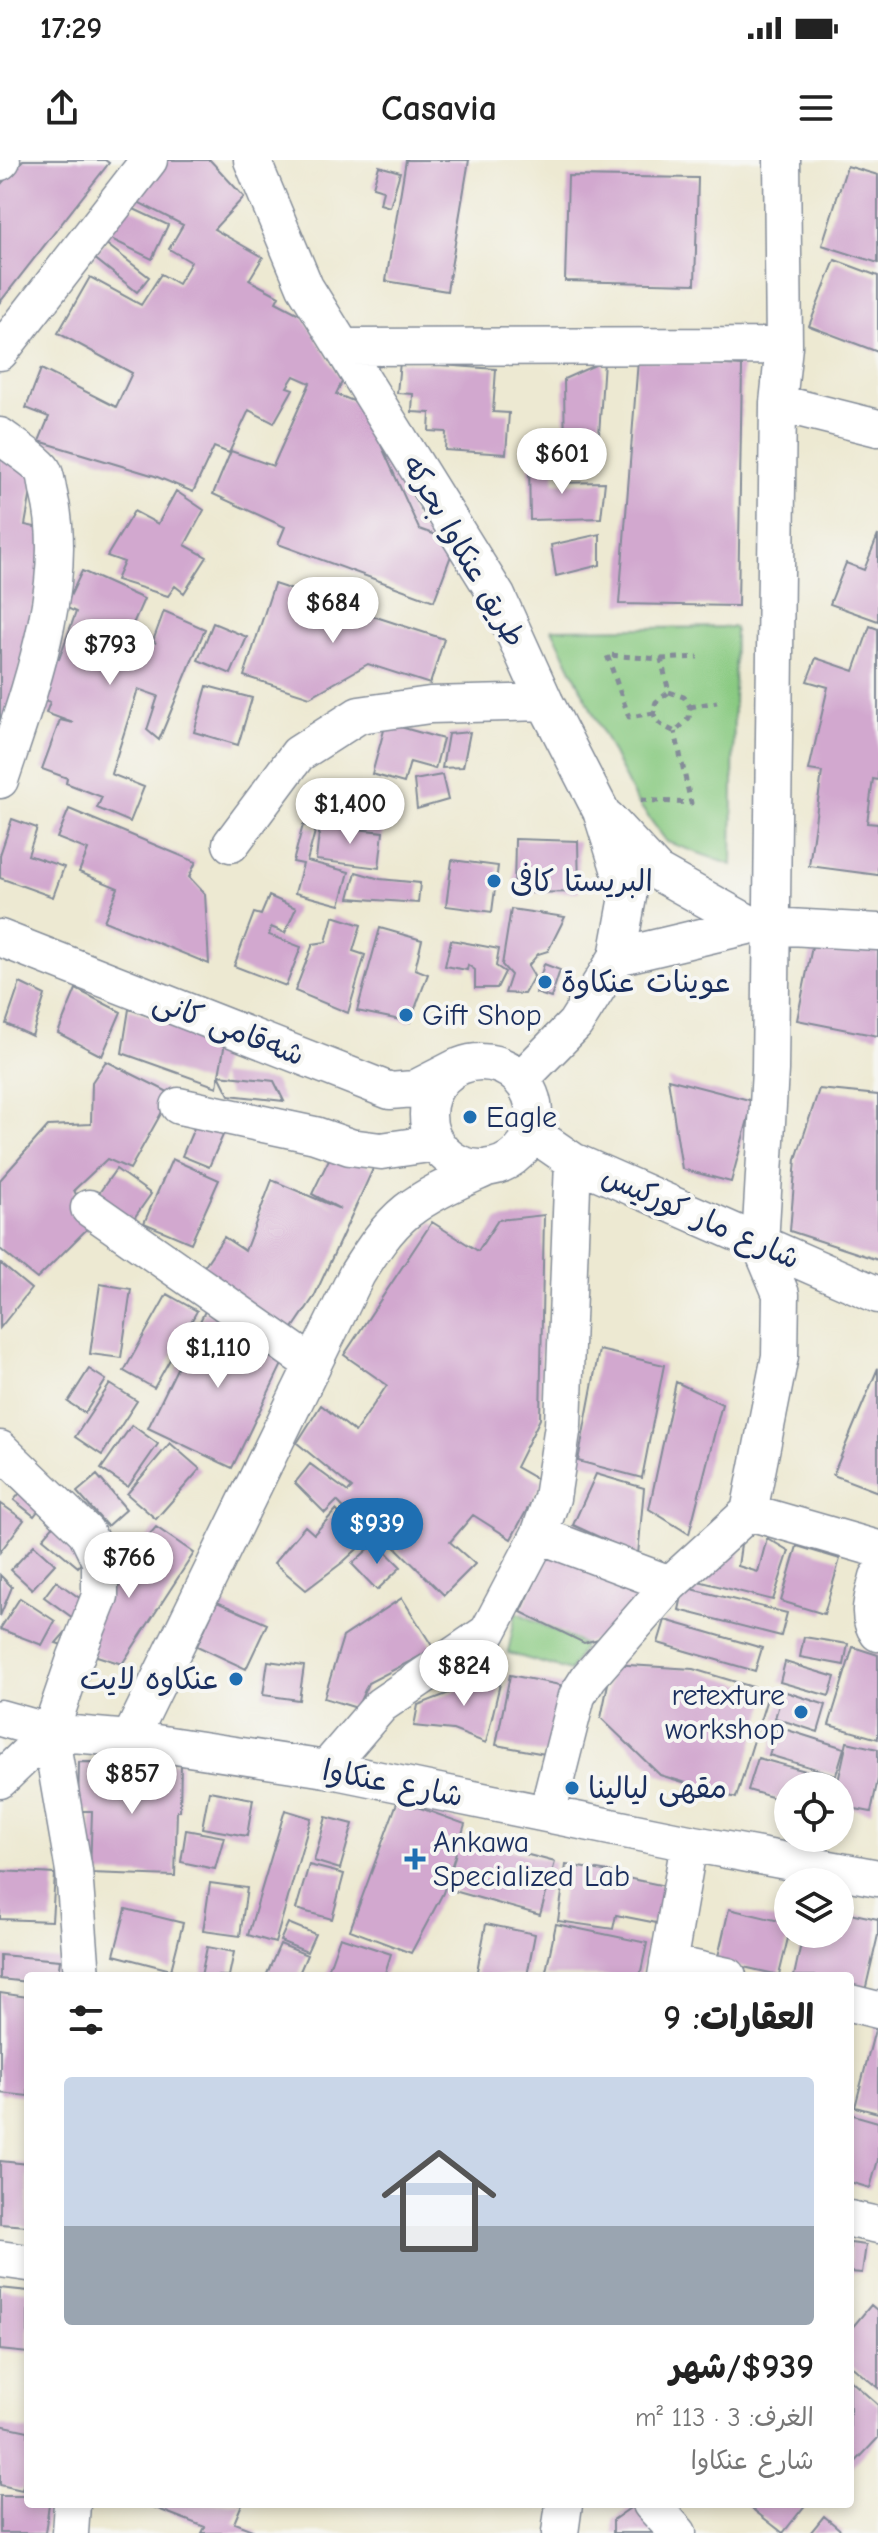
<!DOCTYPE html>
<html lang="ar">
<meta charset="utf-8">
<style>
:root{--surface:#fff;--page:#f2f2f2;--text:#222;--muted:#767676;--line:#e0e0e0;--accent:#1f6fb2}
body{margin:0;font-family:"Comic Neue","Playpen Sans Arabic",sans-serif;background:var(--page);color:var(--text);direction:rtl;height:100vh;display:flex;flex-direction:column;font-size:30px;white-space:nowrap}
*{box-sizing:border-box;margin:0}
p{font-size:26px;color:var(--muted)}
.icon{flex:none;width:44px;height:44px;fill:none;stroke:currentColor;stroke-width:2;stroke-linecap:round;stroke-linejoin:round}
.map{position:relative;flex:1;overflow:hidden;direction:ltr}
.sheet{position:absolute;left:24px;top:1812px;width:830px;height:536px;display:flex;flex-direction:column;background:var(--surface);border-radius:8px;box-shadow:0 4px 12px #0003;direction:rtl}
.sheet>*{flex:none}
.fabs{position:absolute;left:774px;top:1612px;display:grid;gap:16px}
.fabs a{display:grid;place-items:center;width:80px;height:80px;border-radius:50%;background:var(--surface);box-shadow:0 4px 12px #0003;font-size:40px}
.price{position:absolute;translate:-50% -68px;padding:0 18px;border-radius:28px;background:#fff;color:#222;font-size:26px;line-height:52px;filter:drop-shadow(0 2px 4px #0008)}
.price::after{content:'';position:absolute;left:50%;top:48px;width:24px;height:18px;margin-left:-12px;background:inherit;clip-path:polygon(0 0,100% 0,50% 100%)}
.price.current{background:var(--accent);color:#fff}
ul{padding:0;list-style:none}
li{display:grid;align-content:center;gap:16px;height:424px;padding:0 40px}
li+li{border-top:2px solid var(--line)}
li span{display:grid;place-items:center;height:248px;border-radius:8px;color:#555}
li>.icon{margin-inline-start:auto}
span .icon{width:144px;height:144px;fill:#fffc;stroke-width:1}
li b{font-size:34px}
h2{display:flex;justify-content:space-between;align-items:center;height:96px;padding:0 40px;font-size:34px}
.status{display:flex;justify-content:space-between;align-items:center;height:56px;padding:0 40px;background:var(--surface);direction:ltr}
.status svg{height:22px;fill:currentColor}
header{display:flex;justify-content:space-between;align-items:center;height:104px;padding:0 40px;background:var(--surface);font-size:36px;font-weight:700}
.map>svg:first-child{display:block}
.green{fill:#8aca82;stroke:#527c70;stroke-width:2}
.building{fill:#d2a8cf}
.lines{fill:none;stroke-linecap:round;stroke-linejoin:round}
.minor-casing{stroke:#848c98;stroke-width:39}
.path{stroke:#848c98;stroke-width:5;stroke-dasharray:6 6;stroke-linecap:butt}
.minor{stroke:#fff;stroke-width:36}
.poi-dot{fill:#1f6fb2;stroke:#f6f6f2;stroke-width:3}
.labels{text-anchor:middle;stroke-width:8;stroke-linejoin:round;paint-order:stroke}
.street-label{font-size:30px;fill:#1b2f5e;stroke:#f6f6f2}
.poi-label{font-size:30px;fill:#1b2f5e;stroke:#f6f6f2;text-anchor:start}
</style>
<div class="status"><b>17:29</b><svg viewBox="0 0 49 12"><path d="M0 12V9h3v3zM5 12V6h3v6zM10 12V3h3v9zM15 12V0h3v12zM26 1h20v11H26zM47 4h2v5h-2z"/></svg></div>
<header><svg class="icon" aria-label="menu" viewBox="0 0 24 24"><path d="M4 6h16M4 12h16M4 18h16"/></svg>Casavia<svg class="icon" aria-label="share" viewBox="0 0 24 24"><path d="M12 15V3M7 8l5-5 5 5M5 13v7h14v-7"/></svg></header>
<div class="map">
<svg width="878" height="2373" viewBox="0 0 878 2373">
<rect width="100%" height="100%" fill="#f6f6f2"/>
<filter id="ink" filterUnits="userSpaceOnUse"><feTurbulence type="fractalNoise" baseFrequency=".0125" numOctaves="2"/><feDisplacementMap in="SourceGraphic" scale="16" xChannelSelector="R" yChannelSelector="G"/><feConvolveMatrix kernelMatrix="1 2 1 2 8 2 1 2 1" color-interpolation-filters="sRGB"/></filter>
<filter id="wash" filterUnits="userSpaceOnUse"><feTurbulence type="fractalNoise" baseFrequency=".006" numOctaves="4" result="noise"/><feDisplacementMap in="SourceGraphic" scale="32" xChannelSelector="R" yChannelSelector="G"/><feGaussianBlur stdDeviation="1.8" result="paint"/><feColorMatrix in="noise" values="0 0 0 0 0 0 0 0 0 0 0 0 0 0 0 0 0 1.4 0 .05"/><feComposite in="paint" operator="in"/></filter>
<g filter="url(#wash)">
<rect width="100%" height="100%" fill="#ede9d2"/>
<!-- green -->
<path class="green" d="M 735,467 L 732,705 L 667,682 L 635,639 L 552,469 Z
M 516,1452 L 584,1485 L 570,1511 L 508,1493 Z"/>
<g id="blocks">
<!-- building -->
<path class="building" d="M 23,0 L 105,0 L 109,3 L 0,142 L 0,25 Z
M 159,0 L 210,0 L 244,37 L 214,69 L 263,97 L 249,120 L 279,136 L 276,142 L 303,156 L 342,222 L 336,234 L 363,245 L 419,369 L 456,382 L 434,441 L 278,384 L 285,367 L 213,334 L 231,291 L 273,306 L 310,223 L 294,216 L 287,227 L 293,229 L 274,263 L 249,250 L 229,293 L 214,287 L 193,332 L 155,316 L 39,281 L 49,257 L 26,248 L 41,209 L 116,247 L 132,213 L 58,173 L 90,117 L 141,145 L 161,114 L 178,124 L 191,102 L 169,89 L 183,65 L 128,37 Z
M 406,0 L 469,0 L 447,131 L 386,121 Z
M 379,6 L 400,12 L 390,47 L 380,44 L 383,30 L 373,27 Z
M 847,6 L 878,15 L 878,103 L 822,85 Z
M 568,16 L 698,18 L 695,124 L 565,121 Z
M 123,44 L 168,65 L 152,99 L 107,77 Z
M 105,83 L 149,117 L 137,132 L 93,97 Z
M 835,100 L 878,116 L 878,192 L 809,166 Z
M 638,200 L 742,206 L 738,446 L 619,444 Z
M 604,201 L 598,289 L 565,302 L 564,219 Z
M 400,202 L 496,209 L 493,252 L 509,253 L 506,294 L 445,290 L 446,272 L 429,271 L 430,253 L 412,252 L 413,234 L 397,233 Z
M 0,292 L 35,310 L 25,365 L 49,370 L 0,606 Z
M 553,300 L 555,323 L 605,322 L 601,358 L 530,360 L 529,302 Z
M 176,331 L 204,350 L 185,385 L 207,397 L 184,433 L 175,426 L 168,436 L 116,420 L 124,402 L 107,396 L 134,351 L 158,364 Z
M 600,374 L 600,405 L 556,416 L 551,385 Z
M 878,375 L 878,461 L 830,444 L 846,403 L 864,410 Z
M 82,411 L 144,439 L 129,473 L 156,483 L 153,481 L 164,451 L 205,469 L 159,580 L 147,570 L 158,536 L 138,529 L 111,614 L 144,627 L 130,662 L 97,648 L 102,637 L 66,623 L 67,618 L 42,609 L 60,560 L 73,563 L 46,553 L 50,542 L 32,535 L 48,497 L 59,499 L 76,452 L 65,447 Z
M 274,424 L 444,479 L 430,524 L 368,504 L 310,537 L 244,516 Z
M 213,463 L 247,477 L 231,514 L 198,500 Z
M 870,466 L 878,469 L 878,620 L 873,619 L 867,663 L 878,664 L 878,715 L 809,706 L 822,612 L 809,610 L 828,527 L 807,521 L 816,498 L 854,511 Z
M 207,526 L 252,538 L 238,585 L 194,572 Z
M 386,563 L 443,579 L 435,609 L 410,602 L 404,623 L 372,614 Z
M 470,572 L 463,607 L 442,608 L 448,574 Z
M 442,615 L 448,640 L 417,649 L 414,620 Z
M 69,649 L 196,702 L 189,717 L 205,734 L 209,804 L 104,761 L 118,728 L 79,712 L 88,690 L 57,678 Z
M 12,659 L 37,668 L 28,695 L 64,707 L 53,737 L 0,718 L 0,695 Z
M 303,665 L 316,668 L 307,701 L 349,712 L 340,745 L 295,733 L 303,704 L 293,702 Z
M 320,665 L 383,672 L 379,708 L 316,700 Z
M 515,679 L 578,681 L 579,732 L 514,733 Z
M 452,700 L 498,706 L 492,752 L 446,746 Z
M 356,712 L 380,719 L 420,723 L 418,743 L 349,738 Z
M 269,736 L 296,748 L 285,773 L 271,767 L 269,775 L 301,787 L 286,826 L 234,806 L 254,753 L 261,755 Z
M 511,749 L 565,757 L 548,791 L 538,794 L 528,806 L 534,816 L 524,834 L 505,833 L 511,815 L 502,805 Z
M 333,756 L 361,765 L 353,791 L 365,795 L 348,853 L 295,831 L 313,784 L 326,782 Z
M 380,768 L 422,780 L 415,809 L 428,814 L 410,862 L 357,851 Z
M 815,772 L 878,785 L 878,876 L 797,860 Z
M 451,780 L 499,789 L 496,806 L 505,812 L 497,828 L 475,828 L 475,810 L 468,805 L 467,810 L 445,806 Z
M 544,804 L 560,810 L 551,838 L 536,833 Z
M 20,823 L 45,835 L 32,876 L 6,864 Z
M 76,829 L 121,852 L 102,896 L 58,873 Z
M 129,849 L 225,883 L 219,915 L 274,921 L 284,941 L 229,935 L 219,915 L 217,927 L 122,893 Z
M 106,901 L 172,934 L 130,1009 L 107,999 L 74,1030 L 90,1066 L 37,1119 L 0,1089 L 0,1020 L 48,966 L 91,964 L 92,922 Z
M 668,919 L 753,941 L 731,1022 L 682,1009 Z
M 819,929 L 878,935 L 878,1100 L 790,1071 L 796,999 Z
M 197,961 L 224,973 L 209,1007 L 182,996 Z
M 334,989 L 373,1009 L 314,1137 L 291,1171 L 201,1111 L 224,1077 L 245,1091 L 272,1020 L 340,1049 L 312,1034 Z
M 172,999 L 219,1020 L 191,1083 L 144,1063 Z
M 116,1009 L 151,1034 L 132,1061 L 97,1036 Z
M 544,1055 L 540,1259 L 516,1307 L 542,1322 L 511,1379 L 473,1355 L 450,1382 L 475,1404 L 444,1435 L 381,1373 L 375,1380 L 337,1341 L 325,1353 L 295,1323 L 310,1304 L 348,1332 L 352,1328 L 297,1283 L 321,1245 L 355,1272 L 387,1225 L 344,1195 L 432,1062 L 478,1091 L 498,1060 Z
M 0,1103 L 31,1129 L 0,1168 Z
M 100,1124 L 131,1129 L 121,1198 L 90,1194 Z
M 167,1134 L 197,1151 L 154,1228 L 124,1211 Z
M 205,1151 L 288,1192 L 232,1308 L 148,1268 Z
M 599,1190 L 664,1205 L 642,1318 L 578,1301 Z
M 878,1208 L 878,1332 L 833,1315 Z
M 89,1209 L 106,1220 L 85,1253 L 68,1242 Z
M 676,1222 L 722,1244 L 689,1374 L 649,1349 Z
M 110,1224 L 137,1241 L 102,1295 L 75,1277 Z
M 132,1265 L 158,1284 L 128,1327 L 101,1309 Z
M 170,1283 L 200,1309 L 156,1359 L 127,1334 Z
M 596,1314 L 644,1328 L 638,1395 L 573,1365 Z
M 97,1315 L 126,1349 L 107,1366 L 77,1332 Z
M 29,1322 L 49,1337 L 34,1356 L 14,1340 Z
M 0,1343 L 24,1360 L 0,1392 Z
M 70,1347 L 104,1376 L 78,1407 L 43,1378 Z
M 336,1350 L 366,1381 L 343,1402 L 306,1430 L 274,1403 L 305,1366 L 314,1374 Z
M 156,1367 L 194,1393 L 122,1504 L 56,1483 Z
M 767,1378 L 789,1391 L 773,1440 L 698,1421 L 724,1386 L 741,1385 L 738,1406 L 758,1412 Z
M 376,1382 L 401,1407 L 377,1430 L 352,1404 Z
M 553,1383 L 656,1427 L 627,1471 L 584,1483 L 521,1452 Z
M 34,1385 L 55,1404 L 32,1429 L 11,1410 Z
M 797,1386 L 840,1399 L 824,1454 L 781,1441 Z
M 0,1415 L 12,1427 L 0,1456 Z
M 56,1421 L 85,1442 L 73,1458 L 44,1437 Z
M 684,1427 L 787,1453 L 781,1476 L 679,1450 Z
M 20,1438 L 55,1461 L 42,1485 L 0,1469 Z
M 402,1438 L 434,1489 L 368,1523 L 357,1548 L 324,1538 L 343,1477 Z
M 217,1442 L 267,1464 L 246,1509 L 197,1486 Z
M 665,1460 L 762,1488 L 755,1511 L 658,1483 Z
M 804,1477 L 848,1484 L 844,1505 L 800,1497 Z
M 853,1487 L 878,1495 L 878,1579 L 829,1565 Z
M 268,1501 L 304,1506 L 299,1540 L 263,1535 Z
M 785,1502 L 835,1517 L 829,1536 L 780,1522 Z
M 612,1504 L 693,1509 L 769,1532 L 736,1638 L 660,1615 L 601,1558 Z
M 494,1506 L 503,1511 L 486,1583 L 453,1570 L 414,1566 L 418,1545 L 478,1522 Z
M 510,1515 L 570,1527 L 556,1596 L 496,1585 Z
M 783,1531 L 826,1545 L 818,1572 L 775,1558 Z
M 778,1567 L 844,1588 L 836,1615 L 769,1595 Z
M 847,1582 L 878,1589 L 878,1619 L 871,1652 L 840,1646 L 840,1626 L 837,1626 Z
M 758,1598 L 813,1613 L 809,1626 L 788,1626 L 788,1642 L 748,1630 Z
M 79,1602 L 181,1603 L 180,1651 L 177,1651 L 175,1716 L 90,1713 L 92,1651 L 78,1651 Z
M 209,1631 L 253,1639 L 247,1676 L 202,1668 Z
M 398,1640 L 465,1664 L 461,1677 L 555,1702 L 540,1755 L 447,1729 L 456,1692 L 443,1733 L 411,1793 L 350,1770 Z
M 285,1650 L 311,1658 L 275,1783 L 248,1775 Z
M 326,1657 L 353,1664 L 340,1709 L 314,1701 Z
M 186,1670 L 224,1677 L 215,1709 L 181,1702 Z
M 309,1705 L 344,1714 L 332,1759 L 296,1749 Z
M 566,1705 L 622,1714 L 622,1717 L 670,1727 L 662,1764 L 616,1755 L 613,1769 L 558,1761 Z
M 0,1711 L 55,1714 L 52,1761 L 0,1759 Z
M 210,1723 L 247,1728 L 240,1776 L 203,1771 Z
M 126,1749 L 183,1763 L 171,1810 L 114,1795 Z
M 729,1749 L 788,1763 L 789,1774 L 779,1815 L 717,1801 Z
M 840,1751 L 878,1759 L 878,1775 L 865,1831 L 850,1828 L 850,1816 L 794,1816 L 803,1774 L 840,1774 Z
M 288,1763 L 315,1774 L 307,1792 L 280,1781 Z
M 486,1764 L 535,1774 L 527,1816 L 476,1816 Z
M 556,1764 L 647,1783 L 640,1816 L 545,1816 Z
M 340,1777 L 391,1794 L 384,1816 L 326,1816 Z
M 280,1784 L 307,1795 L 298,1816 L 266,1816 Z
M 207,1787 L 234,1792 L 229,1816 L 201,1816 Z
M 0,1795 L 60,1800 L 58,1816 L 28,1816 L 28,1822 L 0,1819 Z
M 0,1833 L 28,1837 L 28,1936 L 0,1933 Z
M 877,1862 L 878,1862 L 878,1953 L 855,1947 Z
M 850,1954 L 878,1962 L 878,2000 L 870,2028 L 850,2022 Z
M 0,2001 L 28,2004 L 28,2066 L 0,2064 Z
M 850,2083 L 866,2085 L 862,2113 L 850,2112 Z
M 0,2128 L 28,2131 L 28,2193 L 0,2190 Z
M 871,2145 L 878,2151 L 878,2228 L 850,2205 L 850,2170 Z
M 850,2220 L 878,2245 L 878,2278 L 850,2308 Z
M 0,2265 L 28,2271 L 28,2303 L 22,2330 L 0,2325 Z
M 0,2336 L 28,2336 L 28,2344 L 49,2344 L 45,2373 L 0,2373 Z
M 145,2344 L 242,2344 L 234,2363 L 260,2373 L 202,2373 L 205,2367 Z
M 746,2344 L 806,2344 L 783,2373 Z
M 633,2346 L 656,2373 L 613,2373 L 613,2360 Z
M 824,2356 L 844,2373 L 810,2373 Z"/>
</g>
</g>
<g filter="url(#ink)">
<use href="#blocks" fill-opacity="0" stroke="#848c98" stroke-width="2"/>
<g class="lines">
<!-- minor casing -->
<g class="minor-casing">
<path id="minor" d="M 252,0 L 305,127 L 497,436 L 545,542 L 601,651 L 628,737 L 617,797 L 575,864 L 521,919
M 0,2 L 2,0
M 343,187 L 784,186
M 0,192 L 149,0
M 778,243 L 878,268
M 0,276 C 9,283 38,302 43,310 C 47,316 47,327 49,334 C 71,423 28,535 0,620
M 607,658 L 657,712 L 752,765
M 231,684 L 298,594 L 359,555 L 430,545 L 545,542
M 0,778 L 390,931 L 414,929 L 457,907
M 617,797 L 752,765 L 878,772
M428 955a53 53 0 1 1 106 0a53 53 0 1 1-106 0Z
M 179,946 L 315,975 L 350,987 L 381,991 L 436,983
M 533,966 L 544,981 L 573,1001 L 878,1135
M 89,1048 L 312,1204
M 0,1289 L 86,1372 L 100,1401 L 100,1436 L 75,1499 L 50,1572 L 0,1620
M 749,1352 L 878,1389
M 539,1375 L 670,1424
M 878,1417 C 873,1438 865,1455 878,1473
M 0,1558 L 50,1572 L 130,1579 L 326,1609 L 689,1683 L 878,1718
M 50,1572 L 74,1711 L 82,1816
M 130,1579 L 357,1114 C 371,1092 386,1068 407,1051 C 431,1032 461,1020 489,1007
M 326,1609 L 381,1545 L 488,1472 L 539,1375 L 552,1338 L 563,1265 L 573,1001
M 547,1654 L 577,1536 L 589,1517 L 670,1424 L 749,1352 L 780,1196 L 781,1134 L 760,1084 L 770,910 L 778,243 L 784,186 L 782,0
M 668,1803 L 728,1816
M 666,1816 L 689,1683
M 850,1843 L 878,1850
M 850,2059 L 878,2065
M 0,2099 L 28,2103
M 651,2344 L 678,2373
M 70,2373 L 72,2344
M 560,2373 L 564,2344"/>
</g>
<!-- path -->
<path class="path" d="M 661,499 L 698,497
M 669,532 L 684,537 L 690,547 L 689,558 L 675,572 C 661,565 649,560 656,542 Z
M 690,547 L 717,542
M 654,553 L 629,557 L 607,495 L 661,499 L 669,532
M 641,640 L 691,643 L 675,572"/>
<!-- minor -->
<use href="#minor" class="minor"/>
</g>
</g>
<!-- markers -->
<g class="poi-dot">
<circle cx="494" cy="721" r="8"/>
<circle cx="545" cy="822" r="8"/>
<circle cx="406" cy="855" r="8"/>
<circle cx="470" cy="957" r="8"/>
<circle cx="236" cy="1519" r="8"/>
<circle cx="801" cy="1552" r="8"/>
<circle cx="572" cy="1628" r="8"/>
<path d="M411 1687h8v8h8v8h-8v8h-8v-8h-8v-8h8z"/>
</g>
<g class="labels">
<!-- street labels -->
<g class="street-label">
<text transform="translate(464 391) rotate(60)" y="10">طريق عنكاوا بحركه</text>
<text transform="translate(229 868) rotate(21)" y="10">شەقامی کانی</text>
<text transform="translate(701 1057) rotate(24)" y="10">شارع مار كوركيس</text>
<text transform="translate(393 1623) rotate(11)" y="10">شارع عنكاوا</text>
</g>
<!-- poi labels -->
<g class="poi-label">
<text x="510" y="731">البریستا كافی</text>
<text x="561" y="832">عوينات عنكاوة</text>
<text x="422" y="865">Gift Shop</text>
<text x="486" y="967">Eagle</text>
<text x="220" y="1529" text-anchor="end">عنكاوه لايت</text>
<text x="785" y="1545" text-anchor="end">retexture<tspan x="785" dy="34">workshop</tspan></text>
<text x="588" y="1638">مقهى ليالينا</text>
<text x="433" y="1692">Ankawa<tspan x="433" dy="34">Specialized Lab</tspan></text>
</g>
</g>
</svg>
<div class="fabs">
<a><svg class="icon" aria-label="locate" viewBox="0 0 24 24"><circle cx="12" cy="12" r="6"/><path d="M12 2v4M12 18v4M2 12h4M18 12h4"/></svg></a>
<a><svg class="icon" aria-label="layers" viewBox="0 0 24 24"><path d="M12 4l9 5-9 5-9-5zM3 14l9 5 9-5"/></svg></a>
</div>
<b class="price" style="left:562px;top:336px">$601</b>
<b class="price" style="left:333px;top:485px">$684</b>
<b class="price" style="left:110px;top:527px">$793</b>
<b class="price" style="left:350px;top:686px">$1,400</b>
<b class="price" style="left:218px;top:1230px">$1,110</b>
<b class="price current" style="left:377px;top:1406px">$939</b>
<b class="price" style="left:129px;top:1440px">$766</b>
<b class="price" style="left:464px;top:1548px">$824</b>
<b class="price" style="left:132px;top:1656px">$857</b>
<section class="sheet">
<h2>العقارات: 9<svg class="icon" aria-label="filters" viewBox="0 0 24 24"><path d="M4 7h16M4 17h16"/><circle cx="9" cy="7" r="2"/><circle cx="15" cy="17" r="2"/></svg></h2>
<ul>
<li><span style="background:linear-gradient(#c9d6e8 60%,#9aa5b1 0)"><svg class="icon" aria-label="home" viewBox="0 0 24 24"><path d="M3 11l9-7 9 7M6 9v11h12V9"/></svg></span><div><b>$939/شهر</b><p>الغرف: 3 · 113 m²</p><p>شارع عنكاوا</p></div></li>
</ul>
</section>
</div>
